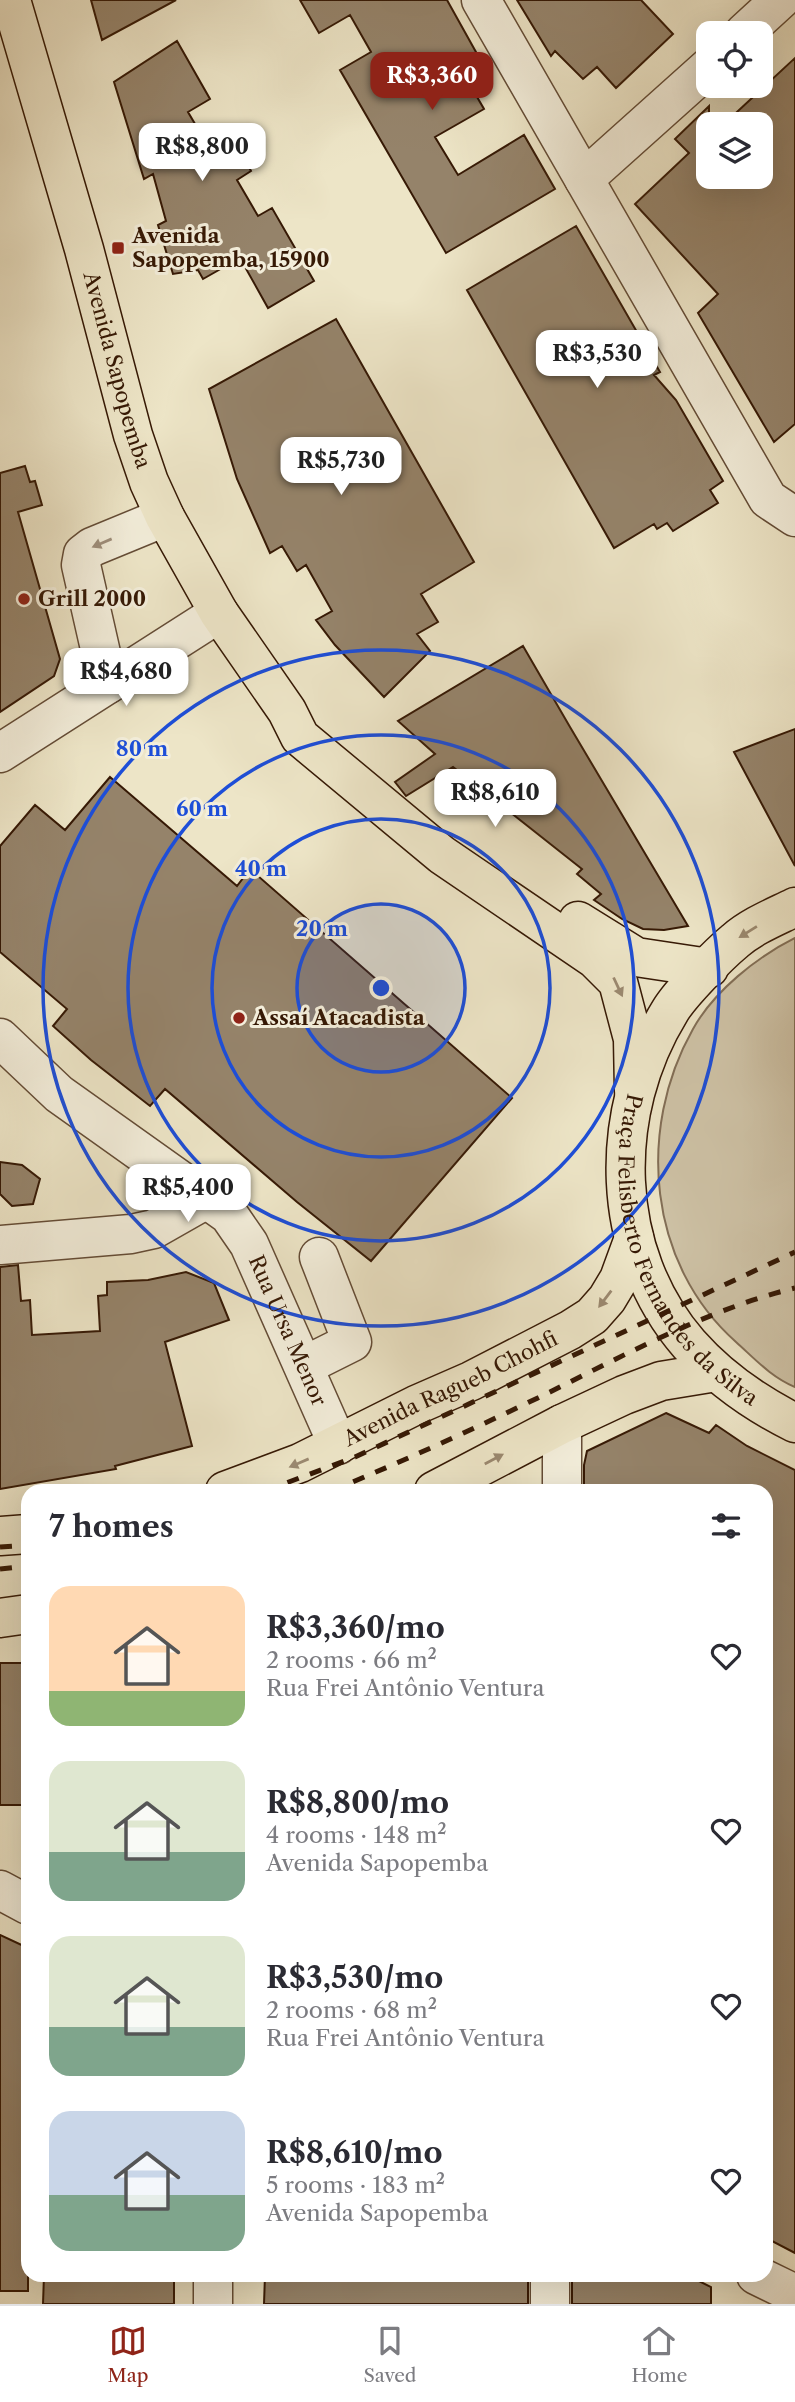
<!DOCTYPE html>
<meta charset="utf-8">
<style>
:root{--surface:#fff;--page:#f7f7f7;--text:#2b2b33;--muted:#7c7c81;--line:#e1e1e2;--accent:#8f2418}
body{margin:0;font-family:"Libre Caslon Text",serif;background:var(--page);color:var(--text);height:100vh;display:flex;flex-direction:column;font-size:26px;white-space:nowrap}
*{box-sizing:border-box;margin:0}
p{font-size:23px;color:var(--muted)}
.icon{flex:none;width:38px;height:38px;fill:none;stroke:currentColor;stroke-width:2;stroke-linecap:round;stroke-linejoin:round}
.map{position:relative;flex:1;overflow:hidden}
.panel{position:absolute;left:21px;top:1484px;width:752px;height:798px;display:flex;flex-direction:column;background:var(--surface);border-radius:21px;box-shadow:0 7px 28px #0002}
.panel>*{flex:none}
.fabs{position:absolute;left:696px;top:21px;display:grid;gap:14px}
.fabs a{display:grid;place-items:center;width:77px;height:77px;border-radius:14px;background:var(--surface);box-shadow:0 7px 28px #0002;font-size:35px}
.price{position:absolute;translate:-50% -60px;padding:0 16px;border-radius:14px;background:#fff;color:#222;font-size:23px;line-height:46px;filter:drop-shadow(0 2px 4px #0008)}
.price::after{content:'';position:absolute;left:50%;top:42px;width:21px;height:16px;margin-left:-10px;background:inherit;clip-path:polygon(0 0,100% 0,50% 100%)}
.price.active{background:var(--accent);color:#fff}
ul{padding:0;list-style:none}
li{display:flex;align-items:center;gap:21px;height:175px;padding:0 28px}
li span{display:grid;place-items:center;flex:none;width:196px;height:140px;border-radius:21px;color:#555}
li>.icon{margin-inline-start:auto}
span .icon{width:84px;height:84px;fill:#fffc;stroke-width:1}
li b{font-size:30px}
h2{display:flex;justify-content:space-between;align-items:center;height:84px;padding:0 28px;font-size:30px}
.dock{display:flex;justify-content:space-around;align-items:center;height:98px;border-top:2px solid var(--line);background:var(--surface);font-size:19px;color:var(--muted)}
.dock a{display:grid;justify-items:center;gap:4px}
.dock .active{color:var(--accent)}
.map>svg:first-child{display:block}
.green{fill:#cec2a6;stroke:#826e56;stroke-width:2}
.building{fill:#95836a;stroke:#361905;stroke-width:2}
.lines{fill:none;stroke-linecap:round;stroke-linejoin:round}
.minor-casing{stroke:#644c36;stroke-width:41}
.major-casing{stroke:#361905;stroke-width:41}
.highway-casing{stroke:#361905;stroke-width:41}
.minor{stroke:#f3eedb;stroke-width:38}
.major{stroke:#ede5c7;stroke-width:38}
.highway{stroke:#ede5c7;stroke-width:38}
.rail{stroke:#361905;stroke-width:5;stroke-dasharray:12 12;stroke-linecap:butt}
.oneway{fill:#9e8e7b}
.oneway2{fill:#9b8970}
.ring{fill:none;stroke:#1d4ed8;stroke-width:3.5}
.poi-dot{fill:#8f2418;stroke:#f3eedb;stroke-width:2.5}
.labels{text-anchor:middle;stroke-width:6;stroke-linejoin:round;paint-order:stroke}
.poi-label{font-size:21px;font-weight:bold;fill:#361905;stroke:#f3eedb;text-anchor:start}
.street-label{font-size:21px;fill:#361905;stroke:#f3eedb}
.centre{fill:#1d4ed8;stroke:#f3eedb;stroke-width:3.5}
.ring-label{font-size:21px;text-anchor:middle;font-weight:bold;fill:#1d4ed8;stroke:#f3eedb;stroke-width:6;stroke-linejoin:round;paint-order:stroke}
</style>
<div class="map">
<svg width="795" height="2304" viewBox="0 0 795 2304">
<rect width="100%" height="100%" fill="#ede5c7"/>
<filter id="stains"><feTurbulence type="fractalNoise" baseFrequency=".00286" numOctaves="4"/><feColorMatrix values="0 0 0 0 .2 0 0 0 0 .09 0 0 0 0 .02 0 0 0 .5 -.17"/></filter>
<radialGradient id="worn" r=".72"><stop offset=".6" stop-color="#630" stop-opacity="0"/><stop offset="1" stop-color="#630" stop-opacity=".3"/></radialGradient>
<!-- green -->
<path class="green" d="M 795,938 L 795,1387 C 771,1377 755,1359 736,1342 C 648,1264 636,1130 693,1029 C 714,991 757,957 795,938 Z"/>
<!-- building -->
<path class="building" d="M 91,0 L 176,0 L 102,40 Z
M 300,0 L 447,0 L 491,79 L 473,90 L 484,109 L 435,137 L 458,175 L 524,135 L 555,189 L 446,253 L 340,70 L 371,52 L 350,15 L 319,33 Z
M 517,0 L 641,0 L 673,34 L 616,88 L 597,67 L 583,79 L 555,51 L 551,56 Z
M 177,41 L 210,99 L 188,112 L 208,146 L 230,133 L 251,171 L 237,180 L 258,216 L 272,208 L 314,281 L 268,308 L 240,258 L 203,279 L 198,270 L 173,274 L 158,225 L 166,221 L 153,174 L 144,179 L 114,82 Z
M 795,58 L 795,424 L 774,442 L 698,313 L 718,294 L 635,204 L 689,153 L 675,139 L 709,106 L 709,177 L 761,177 L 761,124 L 724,124 Z
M 576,226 L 660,372 L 654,375 L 676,400 L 723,481 L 710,490 L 718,503 L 673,531 L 667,523 L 657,529 L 654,524 L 614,548 L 467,290 Z
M 336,319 L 474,562 L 421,594 L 438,622 L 417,634 L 430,651 L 384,697 L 335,645 L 316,620 L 332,611 L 306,565 L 297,571 L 282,546 L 270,553 L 237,479 L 209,389 Z
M 25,466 L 30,482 L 35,481 L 42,505 L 18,512 L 60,659 L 54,676 L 0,712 L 0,473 Z
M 523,646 L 570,727 L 688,926 L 664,930 L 643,929 L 622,919 L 594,900 L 601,894 L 577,874 L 582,869 L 453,767 L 406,796 L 395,782 L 435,754 L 398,721 Z
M 795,729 L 795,866 L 734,752 Z
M 110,777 L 237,886 L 250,869 L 512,1098 L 371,1261 L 297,1202 L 165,1089 L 150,1106 L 91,1060 L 53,1026 L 67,1009 L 0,952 L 0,846 L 35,805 L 65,830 Z
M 0,1162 L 22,1165 L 40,1179 L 33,1204 L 12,1206 L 0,1194 Z
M 18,1265 L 21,1301 L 30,1300 L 32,1335 L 100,1331 L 98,1296 L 107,1295 L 107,1282 L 148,1280 L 186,1272 L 214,1283 L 229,1320 L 165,1342 L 192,1446 L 115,1466 L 116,1469 L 0,1489 L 0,1267 Z
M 666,1413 L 709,1433 L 716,1425 L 747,1446 L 795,1470 L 795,2253 L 766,2238 L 766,1491 L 584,1491 L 584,1465 L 587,1451 Z
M 0,1663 L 28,1663 L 28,1805 L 0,1805 Z
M 0,1935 L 28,1948 L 28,2291 L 0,2291 Z
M 44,2275 L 174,2275 L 174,2304 L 43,2304 Z
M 265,2275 L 528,2275 L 528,2304 L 264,2304 Z
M 572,2275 L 687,2275 L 711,2287 L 711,2304 L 572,2304 Z"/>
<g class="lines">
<!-- minor casing -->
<g class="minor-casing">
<g id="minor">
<path d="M 481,0 L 768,499 L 795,517"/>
<path d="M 744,33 L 780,0"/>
<path d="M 584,179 L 709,67"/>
<path d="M 108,684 L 81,565 L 83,554 L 92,547 L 165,517"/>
<path d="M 0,753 L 219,613"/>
<path id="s1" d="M 0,1038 L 59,1094 L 229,1215 L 249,1244 L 338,1445"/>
<path d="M 0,1245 L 131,1234 L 154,1229 L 205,1200"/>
<path d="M 304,1366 L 352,1342 L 319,1257"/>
<path d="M 562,1491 L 562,1424"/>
<path d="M 0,1890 L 28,1905"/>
<path d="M 756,2275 L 795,2294"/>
<path d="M 213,2304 L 213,2275"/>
<path d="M 550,2304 L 550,2275"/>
</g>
</g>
<!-- major casing -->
<g class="major-casing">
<g id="major">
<path id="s2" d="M 11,0 L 84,249 L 133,435 L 149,482 L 165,517 L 219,613 L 287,711 L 300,737 L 442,855 L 595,959 L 618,982 L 633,1039 L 634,1091"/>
<path d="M 578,921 L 636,957 L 709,968"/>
</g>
</g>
<!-- highway casing -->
<g class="highway-casing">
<g id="highway">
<path id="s3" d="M 795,907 C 775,917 752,926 735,941 C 718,955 680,994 670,1011 C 607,1113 609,1252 689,1344 C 719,1378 755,1403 795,1423"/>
<path id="s4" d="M 225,1491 L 300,1463 L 416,1405 L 471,1381 L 570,1330 L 592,1316 L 607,1299 L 619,1279 L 634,1238"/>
<path d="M 434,1491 L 562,1424 L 624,1395 L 661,1381 L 716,1372"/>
<path d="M 0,1536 L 28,1534"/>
<path d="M 0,1618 L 28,1614"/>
</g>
</g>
<!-- minor -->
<use href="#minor" class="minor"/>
<!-- major -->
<use href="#major" class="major"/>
<!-- highway -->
<use href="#highway" class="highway"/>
<!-- rail -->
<path class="rail" d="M 265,1491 L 355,1457 L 795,1252
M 331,1491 C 406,1460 478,1427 550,1392 C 626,1354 712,1308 795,1288
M 0,1547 L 28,1545
M 0,1569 L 28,1566"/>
</g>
<!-- one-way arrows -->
<defs><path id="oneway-solid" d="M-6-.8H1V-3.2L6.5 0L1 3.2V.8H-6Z" transform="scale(1.75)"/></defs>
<use class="oneway" href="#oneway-solid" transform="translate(102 543) rotate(157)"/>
<g class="oneway2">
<use href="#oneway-solid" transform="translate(748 932) rotate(148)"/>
<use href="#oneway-solid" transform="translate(618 987) rotate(65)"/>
<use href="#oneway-solid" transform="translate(605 1299) rotate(127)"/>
<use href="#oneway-solid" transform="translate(494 1459) rotate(-28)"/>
<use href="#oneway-solid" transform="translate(299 1463) rotate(157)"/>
</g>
<!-- distance rings -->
<circle cx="381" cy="988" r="84" fill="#1d4ed8" fill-opacity=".12"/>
<g class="ring">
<circle cx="381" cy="988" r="84"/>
<circle cx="381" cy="988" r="169"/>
<circle cx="381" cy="988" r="253"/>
<circle cx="381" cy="988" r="338"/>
</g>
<!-- markers -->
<g class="poi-dot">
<rect x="111" y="241" width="14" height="14" rx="3.5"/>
<circle cx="24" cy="599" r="7"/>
<circle cx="239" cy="1018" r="7"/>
</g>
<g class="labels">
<!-- poi labels -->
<g class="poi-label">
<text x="132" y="243">Avenida<tspan x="132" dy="24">Sapopemba, 15900</tspan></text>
<text x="38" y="606">Grill 2000</text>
<text x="253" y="1025">Assaí Atacadista</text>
</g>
<!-- street labels -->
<g class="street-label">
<text dy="7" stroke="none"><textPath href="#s2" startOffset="385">Avenida Sapopemba</textPath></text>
<text dy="7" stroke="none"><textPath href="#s3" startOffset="432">Praça Felisberto Fernandes da Silva</textPath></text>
<text dy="7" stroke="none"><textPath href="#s1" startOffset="420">Rua Ursa Menor</textPath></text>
<text dy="7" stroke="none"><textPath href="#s4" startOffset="248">Avenida Ragueb Chohfi</textPath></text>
</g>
</g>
<circle cx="381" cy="988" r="10" class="centre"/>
<g class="ring-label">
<text x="142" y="756">80 m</text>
<text x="202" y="816">60 m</text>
<text x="261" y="876">40 m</text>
<text x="322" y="936">20 m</text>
</g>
<rect width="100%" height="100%" filter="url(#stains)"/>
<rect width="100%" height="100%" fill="url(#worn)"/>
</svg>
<div class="fabs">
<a><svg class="icon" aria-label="locate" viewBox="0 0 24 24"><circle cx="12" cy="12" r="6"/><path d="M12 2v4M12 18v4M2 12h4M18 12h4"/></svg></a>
<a><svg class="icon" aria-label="layers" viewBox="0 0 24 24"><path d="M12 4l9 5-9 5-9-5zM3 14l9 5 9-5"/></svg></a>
</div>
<b class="price active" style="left:432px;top:112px">R$3,360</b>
<b class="price" style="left:202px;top:183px">R$8,800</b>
<b class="price" style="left:597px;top:390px">R$3,530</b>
<b class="price" style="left:341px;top:497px">R$5,730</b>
<b class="price" style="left:126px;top:708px">R$4,680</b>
<b class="price" style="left:495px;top:829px">R$8,610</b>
<b class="price" style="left:188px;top:1224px">R$5,400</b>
<section class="panel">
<h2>7 homes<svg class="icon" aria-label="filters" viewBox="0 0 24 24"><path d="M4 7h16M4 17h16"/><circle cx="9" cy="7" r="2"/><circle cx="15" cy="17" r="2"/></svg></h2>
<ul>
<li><span style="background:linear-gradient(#ffd9b3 75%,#8fb573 0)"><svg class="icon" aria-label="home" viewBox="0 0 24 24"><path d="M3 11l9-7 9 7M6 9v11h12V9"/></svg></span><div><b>R$3,360/mo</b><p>2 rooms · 66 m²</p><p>Rua Frei Antônio Ventura</p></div><svg class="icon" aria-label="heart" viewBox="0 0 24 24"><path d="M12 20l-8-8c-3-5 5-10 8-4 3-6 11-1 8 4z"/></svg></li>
<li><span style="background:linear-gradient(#dfe7d0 65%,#7fa58c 0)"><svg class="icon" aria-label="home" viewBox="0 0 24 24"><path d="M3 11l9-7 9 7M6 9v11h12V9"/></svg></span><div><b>R$8,800/mo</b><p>4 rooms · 148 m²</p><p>Avenida Sapopemba</p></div><svg class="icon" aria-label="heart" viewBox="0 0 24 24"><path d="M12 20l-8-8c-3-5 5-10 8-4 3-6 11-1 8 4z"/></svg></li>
<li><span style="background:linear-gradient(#dfe7d0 65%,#7fa58c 0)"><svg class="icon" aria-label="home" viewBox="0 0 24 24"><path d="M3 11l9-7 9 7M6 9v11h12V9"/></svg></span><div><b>R$3,530/mo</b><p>2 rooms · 68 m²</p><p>Rua Frei Antônio Ventura</p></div><svg class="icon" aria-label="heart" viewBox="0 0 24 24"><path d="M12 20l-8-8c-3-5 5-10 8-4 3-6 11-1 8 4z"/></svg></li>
<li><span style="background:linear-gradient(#c9d6e8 60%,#7fa58c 0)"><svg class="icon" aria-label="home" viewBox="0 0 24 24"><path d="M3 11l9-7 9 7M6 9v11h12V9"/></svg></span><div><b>R$8,610/mo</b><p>5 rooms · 183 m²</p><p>Avenida Sapopemba</p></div><svg class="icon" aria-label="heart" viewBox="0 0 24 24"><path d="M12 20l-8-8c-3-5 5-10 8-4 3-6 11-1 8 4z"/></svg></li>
</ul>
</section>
</div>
<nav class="dock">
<a class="active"><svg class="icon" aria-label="map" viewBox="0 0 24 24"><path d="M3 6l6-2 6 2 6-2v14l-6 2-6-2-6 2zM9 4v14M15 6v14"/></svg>Map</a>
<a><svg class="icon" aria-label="saved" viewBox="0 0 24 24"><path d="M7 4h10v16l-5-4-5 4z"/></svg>Saved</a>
<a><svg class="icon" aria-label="home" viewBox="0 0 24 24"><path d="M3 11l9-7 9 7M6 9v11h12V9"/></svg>Home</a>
</nav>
